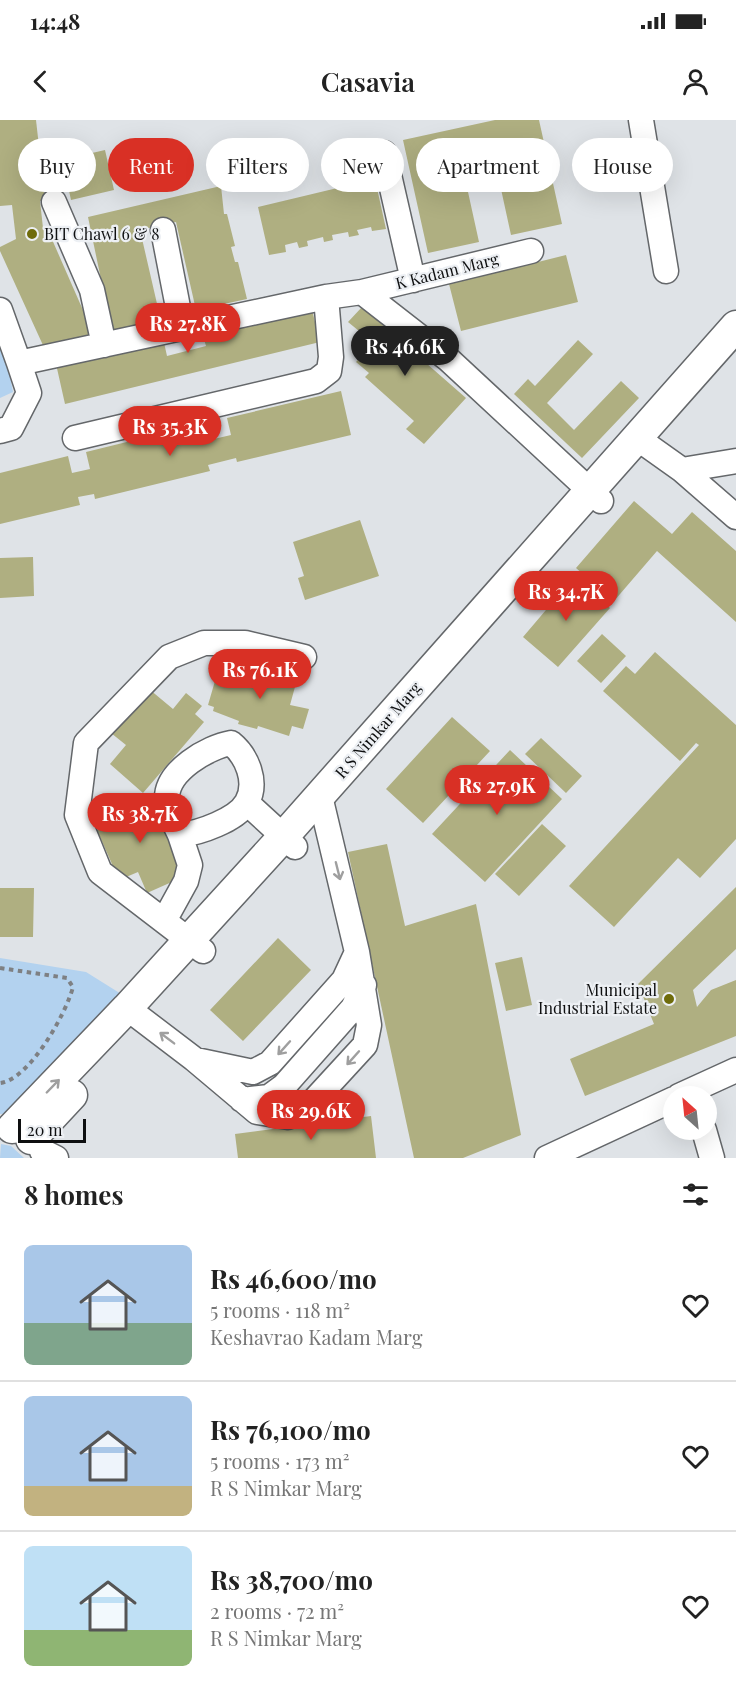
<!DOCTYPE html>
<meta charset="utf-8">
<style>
:root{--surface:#fff;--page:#f2f2f2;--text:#222;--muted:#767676;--line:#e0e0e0;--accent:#d93025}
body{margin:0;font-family:"Playfair Display",serif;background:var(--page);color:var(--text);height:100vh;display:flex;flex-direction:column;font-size:22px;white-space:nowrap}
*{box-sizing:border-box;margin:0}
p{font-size:20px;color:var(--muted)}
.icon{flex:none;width:33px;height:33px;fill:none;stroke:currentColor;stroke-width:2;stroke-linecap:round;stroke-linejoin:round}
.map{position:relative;height:1038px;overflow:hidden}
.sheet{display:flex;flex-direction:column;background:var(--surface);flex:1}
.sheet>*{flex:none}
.guide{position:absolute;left:18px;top:18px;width:700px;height:54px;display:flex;gap:12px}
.needle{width:39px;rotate:333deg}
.tools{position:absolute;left:663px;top:966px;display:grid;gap:12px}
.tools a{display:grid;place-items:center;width:54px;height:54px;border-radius:50%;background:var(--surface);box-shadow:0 6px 24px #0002;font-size:30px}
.scale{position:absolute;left:18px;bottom:15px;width:68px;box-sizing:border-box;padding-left:6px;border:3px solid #0e0f10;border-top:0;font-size:16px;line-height:21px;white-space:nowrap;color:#0e0f10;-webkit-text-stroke:4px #edf0f4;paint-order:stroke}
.price{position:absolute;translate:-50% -51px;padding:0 14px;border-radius:21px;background:var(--accent);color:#fff;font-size:20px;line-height:39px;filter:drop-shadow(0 2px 3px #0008)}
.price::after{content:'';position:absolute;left:50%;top:36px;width:18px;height:14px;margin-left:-9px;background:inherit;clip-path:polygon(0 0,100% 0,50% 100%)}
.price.current{background:#222;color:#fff}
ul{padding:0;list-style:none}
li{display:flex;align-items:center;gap:18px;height:150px;padding:0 24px}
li+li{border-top:2px solid var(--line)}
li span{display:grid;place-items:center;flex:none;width:168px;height:120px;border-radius:9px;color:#555}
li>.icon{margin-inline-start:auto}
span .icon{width:72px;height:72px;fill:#fffc;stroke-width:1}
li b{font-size:26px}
h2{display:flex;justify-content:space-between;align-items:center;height:72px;padding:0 24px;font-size:26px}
.tag{padding:0 21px;border-radius:27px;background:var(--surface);box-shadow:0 6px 24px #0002;font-size:21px;line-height:54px}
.tag.current{background:var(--accent);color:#fff}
.status{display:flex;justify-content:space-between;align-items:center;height:42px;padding:0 30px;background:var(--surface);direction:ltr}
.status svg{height:16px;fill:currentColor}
header{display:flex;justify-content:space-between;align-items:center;height:78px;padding:0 24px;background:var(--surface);font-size:27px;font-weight:600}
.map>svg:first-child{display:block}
.green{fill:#b3d2ef}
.building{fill:#afaf81}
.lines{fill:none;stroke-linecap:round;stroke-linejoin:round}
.minor-casing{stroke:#64676a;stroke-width:27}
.major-casing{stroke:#64676a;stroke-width:33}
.path{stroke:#7e8083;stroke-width:4;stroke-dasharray:4.5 4.5;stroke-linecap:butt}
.minor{stroke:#fff;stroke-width:24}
.major{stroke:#fff;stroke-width:30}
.oneway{stroke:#9f9f9f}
.poi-dot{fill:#6f6c0b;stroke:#edf0f4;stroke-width:2}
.labels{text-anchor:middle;stroke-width:4.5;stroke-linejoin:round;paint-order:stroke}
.poi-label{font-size:16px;fill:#0e0f10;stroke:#edf0f4;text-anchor:start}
.street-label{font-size:16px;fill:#0e0f10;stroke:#edf0f4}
</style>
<div class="status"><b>14:48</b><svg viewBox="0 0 49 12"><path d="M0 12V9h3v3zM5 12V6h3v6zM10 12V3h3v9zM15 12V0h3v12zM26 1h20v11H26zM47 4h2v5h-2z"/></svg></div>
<header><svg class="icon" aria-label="back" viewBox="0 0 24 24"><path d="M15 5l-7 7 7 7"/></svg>Casavia<svg class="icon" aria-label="person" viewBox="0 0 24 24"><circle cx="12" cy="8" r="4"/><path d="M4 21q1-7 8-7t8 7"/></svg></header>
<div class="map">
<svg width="736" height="1038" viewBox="0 0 736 1038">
<rect width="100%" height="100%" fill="#dfe3e7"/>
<!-- green -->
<path class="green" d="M 0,226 L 5,231 L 13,272 L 0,278 Z
M 0,838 L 86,852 L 126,877 L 19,993 L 0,994 Z
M 1,1024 L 11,1026 L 24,1038 L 0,1038 Z"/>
<!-- building -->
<path class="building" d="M 0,0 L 36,0 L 45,80 L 40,81 L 43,108 L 47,108 L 93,213 L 47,234 L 0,131 L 0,127 L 16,119 L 12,85 L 0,86 Z
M 495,0 L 539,0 L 562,104 L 511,115 L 491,23 L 459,31 L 479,122 L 428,133 L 403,20 Z
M 75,26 L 76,32 L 91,29 L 92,33 L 105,30 L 114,70 L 71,80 L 60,29 Z
M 375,59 L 386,109 L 372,111 L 371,107 L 357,110 L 359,115 L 349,117 L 348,112 L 332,115 L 333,120 L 324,122 L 323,117 L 307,121 L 308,126 L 299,128 L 297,122 L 285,125 L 286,132 L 269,135 L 258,87 Z
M 221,66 L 224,94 L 227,94 L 235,126 L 231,127 L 235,142 L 238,142 L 247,179 L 196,190 L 176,102 L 140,110 L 161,201 L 112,212 L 88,97 Z
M 566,135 L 578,182 L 461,211 L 449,164 Z
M 310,182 L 320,222 L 65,284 L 56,244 L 163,218 L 167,236 L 206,226 L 201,209 Z
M 362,187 L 466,278 L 424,324 L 406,309 L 414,301 L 365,257 L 369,253 L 356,242 L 367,230 L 353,217 L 359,211 L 348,202 Z
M 578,220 L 593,234 L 547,283 L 574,310 L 621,261 L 639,278 L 582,338 L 514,274 L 528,259 L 535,266 Z
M 341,271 L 351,315 L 237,342 L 236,338 L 208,345 L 210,351 L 95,379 L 94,374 L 78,377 L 80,385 L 0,404 L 0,353 L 68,336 L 72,353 L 90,349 L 86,332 L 196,305 L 201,322 L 231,315 L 227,298 Z
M 634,381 L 672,414 L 692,392 L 736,431 L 736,502 L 657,431 L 614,481 L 576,448 Z
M 360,400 L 379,456 L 305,480 L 298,458 L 304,456 L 293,422 Z
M 33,437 L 34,476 L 0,478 L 0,438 Z
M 574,457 L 610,488 L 558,547 L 523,517 Z
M 602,514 L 626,536 L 601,563 L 577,541 Z
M 655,532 L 736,605 L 736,719 L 700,758 L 678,738 L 614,807 L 569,766 L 699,625 L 696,623 L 680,641 L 603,571 L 626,546 L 635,554 Z
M 241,541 L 298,556 L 290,585 L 309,589 L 303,609 L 292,606 L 289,616 L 258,606 L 257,609 L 238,604 L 239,601 L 213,591 L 214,587 L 208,585 L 215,561 L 235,566 Z
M 149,569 L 173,589 L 186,573 L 202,586 L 195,594 L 204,602 L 143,673 L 110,644 L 126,625 L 111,613 Z
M 452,597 L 490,631 L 423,703 L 386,669 Z
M 541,618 L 582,656 L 566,673 L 525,634 Z
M 510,630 L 562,679 L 485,762 L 432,714 Z
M 151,677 L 183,757 L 147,773 L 138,752 L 119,760 L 97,710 L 123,699 L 112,678 Z
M 542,704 L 566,726 L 519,776 L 495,754 Z
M 387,724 L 405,806 L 476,784 L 521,1015 L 463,1038 L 414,1038 L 348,732 Z
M 736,767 L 736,829 L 693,870 L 697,887 L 711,870 L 736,860 L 736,916 L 585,976 L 570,939 L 654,904 L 638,864 Z
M 0,768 L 34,768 L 33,817 L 0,817 Z
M 278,818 L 311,850 L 243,921 L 210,890 Z
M 522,837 L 532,885 L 506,891 L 495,843 Z
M 371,996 L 376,1038 L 238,1038 L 235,1014 Z"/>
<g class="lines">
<!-- minor casing -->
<g class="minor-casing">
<path id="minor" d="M 641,0 L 666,151
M 384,33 L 413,160
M 54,82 L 92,170 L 104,225
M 163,110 L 182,208
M 362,172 L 531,131
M 0,190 L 19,243
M 0,311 L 11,308 L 29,273 L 19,243 L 326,177 L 362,172 L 448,239 L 601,381
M 75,318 L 316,261 L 329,251 L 331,237 L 326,177
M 637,318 L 682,350 L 736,397
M 682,350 L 736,341
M 231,623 C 247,636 258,662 247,682 C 237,700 199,713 180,715 C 175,704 168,692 167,679 C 166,651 208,627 231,623 Z
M 247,683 L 295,727
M 164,801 L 186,761 L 190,745 L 180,715
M 203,831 L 100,752 L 77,695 L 86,623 L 169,537 L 204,523 L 245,523 L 304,537
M 127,888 L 194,939 L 257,992 L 288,997 L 308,987 L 365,925 L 369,905 L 357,832 L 320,676
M 196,940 L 253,952 L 270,943 L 344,860 L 357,832
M 679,976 L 736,950
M 242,980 L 269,977 L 284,966 L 353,888 L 364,865
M 704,1010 L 712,1038
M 42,1031 L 56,1038
M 547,1038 L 674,979"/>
</g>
<!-- major casing -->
<g class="major-casing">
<path id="major" d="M 12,1008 L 127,888 L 284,716 L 736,206
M 31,1019 L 72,975"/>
</g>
<!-- path -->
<path class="path" d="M 0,848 L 67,858 L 73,867 C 66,894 29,960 0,963"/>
<!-- minor -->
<use href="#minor" class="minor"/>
<!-- major -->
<use href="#major" class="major"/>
</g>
<!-- one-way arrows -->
<defs><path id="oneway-shaft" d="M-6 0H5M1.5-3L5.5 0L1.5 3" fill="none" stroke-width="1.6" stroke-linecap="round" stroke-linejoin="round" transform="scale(1.5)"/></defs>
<g class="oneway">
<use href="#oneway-shaft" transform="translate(338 751) rotate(76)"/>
<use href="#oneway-shaft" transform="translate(167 918) rotate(-143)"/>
<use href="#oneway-shaft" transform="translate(284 928) rotate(132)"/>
<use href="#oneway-shaft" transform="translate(353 938) rotate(132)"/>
<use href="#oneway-shaft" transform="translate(53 966) rotate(-46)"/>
</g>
<!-- markers -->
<g class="poi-dot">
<circle cx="32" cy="114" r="6"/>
<circle cx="669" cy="879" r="6"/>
</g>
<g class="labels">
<!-- poi labels -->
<g class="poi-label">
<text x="44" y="120">BIT Chawl 6 &amp; 8</text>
<text x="657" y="876" text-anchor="end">Municipal<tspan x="657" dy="18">Industrial Estate</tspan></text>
</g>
<!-- street labels -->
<g class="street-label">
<text transform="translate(447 151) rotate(-14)" y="6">K Kadam Marg</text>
<text transform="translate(378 610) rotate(-49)" y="6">R S Nimkar Marg</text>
</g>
</g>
</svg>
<div class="tools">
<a><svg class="needle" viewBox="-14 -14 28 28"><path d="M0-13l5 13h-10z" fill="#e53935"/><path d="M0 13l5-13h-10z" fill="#767676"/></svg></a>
</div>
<div class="scale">20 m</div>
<b class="price" style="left:188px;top:234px">Rs 27.8K</b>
<b class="price current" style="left:405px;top:257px">Rs 46.6K</b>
<b class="price" style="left:170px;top:337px">Rs 35.3K</b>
<b class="price" style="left:566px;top:502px">Rs 34.7K</b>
<b class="price" style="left:260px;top:580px">Rs 76.1K</b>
<b class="price" style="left:497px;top:696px">Rs 27.9K</b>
<b class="price" style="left:140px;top:724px">Rs 38.7K</b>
<b class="price" style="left:311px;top:1021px">Rs 29.6K</b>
<div class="guide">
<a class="tag">Buy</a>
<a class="tag current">Rent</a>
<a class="tag">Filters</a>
<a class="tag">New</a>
<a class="tag">Apartment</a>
<a class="tag">House</a>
</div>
</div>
<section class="sheet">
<h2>8 homes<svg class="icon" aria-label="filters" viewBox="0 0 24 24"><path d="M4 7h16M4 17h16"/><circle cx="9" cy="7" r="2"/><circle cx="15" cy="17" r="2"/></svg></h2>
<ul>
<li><span style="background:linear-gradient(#a9c7e8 65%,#7fa58c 0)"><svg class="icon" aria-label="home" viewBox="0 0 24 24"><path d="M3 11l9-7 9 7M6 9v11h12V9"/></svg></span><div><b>Rs 46,600/mo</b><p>5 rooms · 118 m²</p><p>Keshavrao Kadam Marg</p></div><svg class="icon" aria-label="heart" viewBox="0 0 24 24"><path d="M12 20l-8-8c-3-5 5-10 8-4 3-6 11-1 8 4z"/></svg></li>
<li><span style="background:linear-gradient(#a9c7e8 75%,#c2b280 0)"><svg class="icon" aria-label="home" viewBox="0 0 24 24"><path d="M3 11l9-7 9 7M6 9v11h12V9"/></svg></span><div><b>Rs 76,100/mo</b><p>5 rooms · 173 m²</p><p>R S Nimkar Marg</p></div><svg class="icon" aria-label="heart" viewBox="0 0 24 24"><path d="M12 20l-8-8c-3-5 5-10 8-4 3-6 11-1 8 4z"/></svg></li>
<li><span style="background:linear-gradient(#bfe0f5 70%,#8fb573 0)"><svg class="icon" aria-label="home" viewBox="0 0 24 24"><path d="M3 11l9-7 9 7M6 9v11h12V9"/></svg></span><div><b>Rs 38,700/mo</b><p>2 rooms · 72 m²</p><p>R S Nimkar Marg</p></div><svg class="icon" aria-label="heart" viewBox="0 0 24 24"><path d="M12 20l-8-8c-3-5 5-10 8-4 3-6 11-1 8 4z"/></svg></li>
</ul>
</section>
